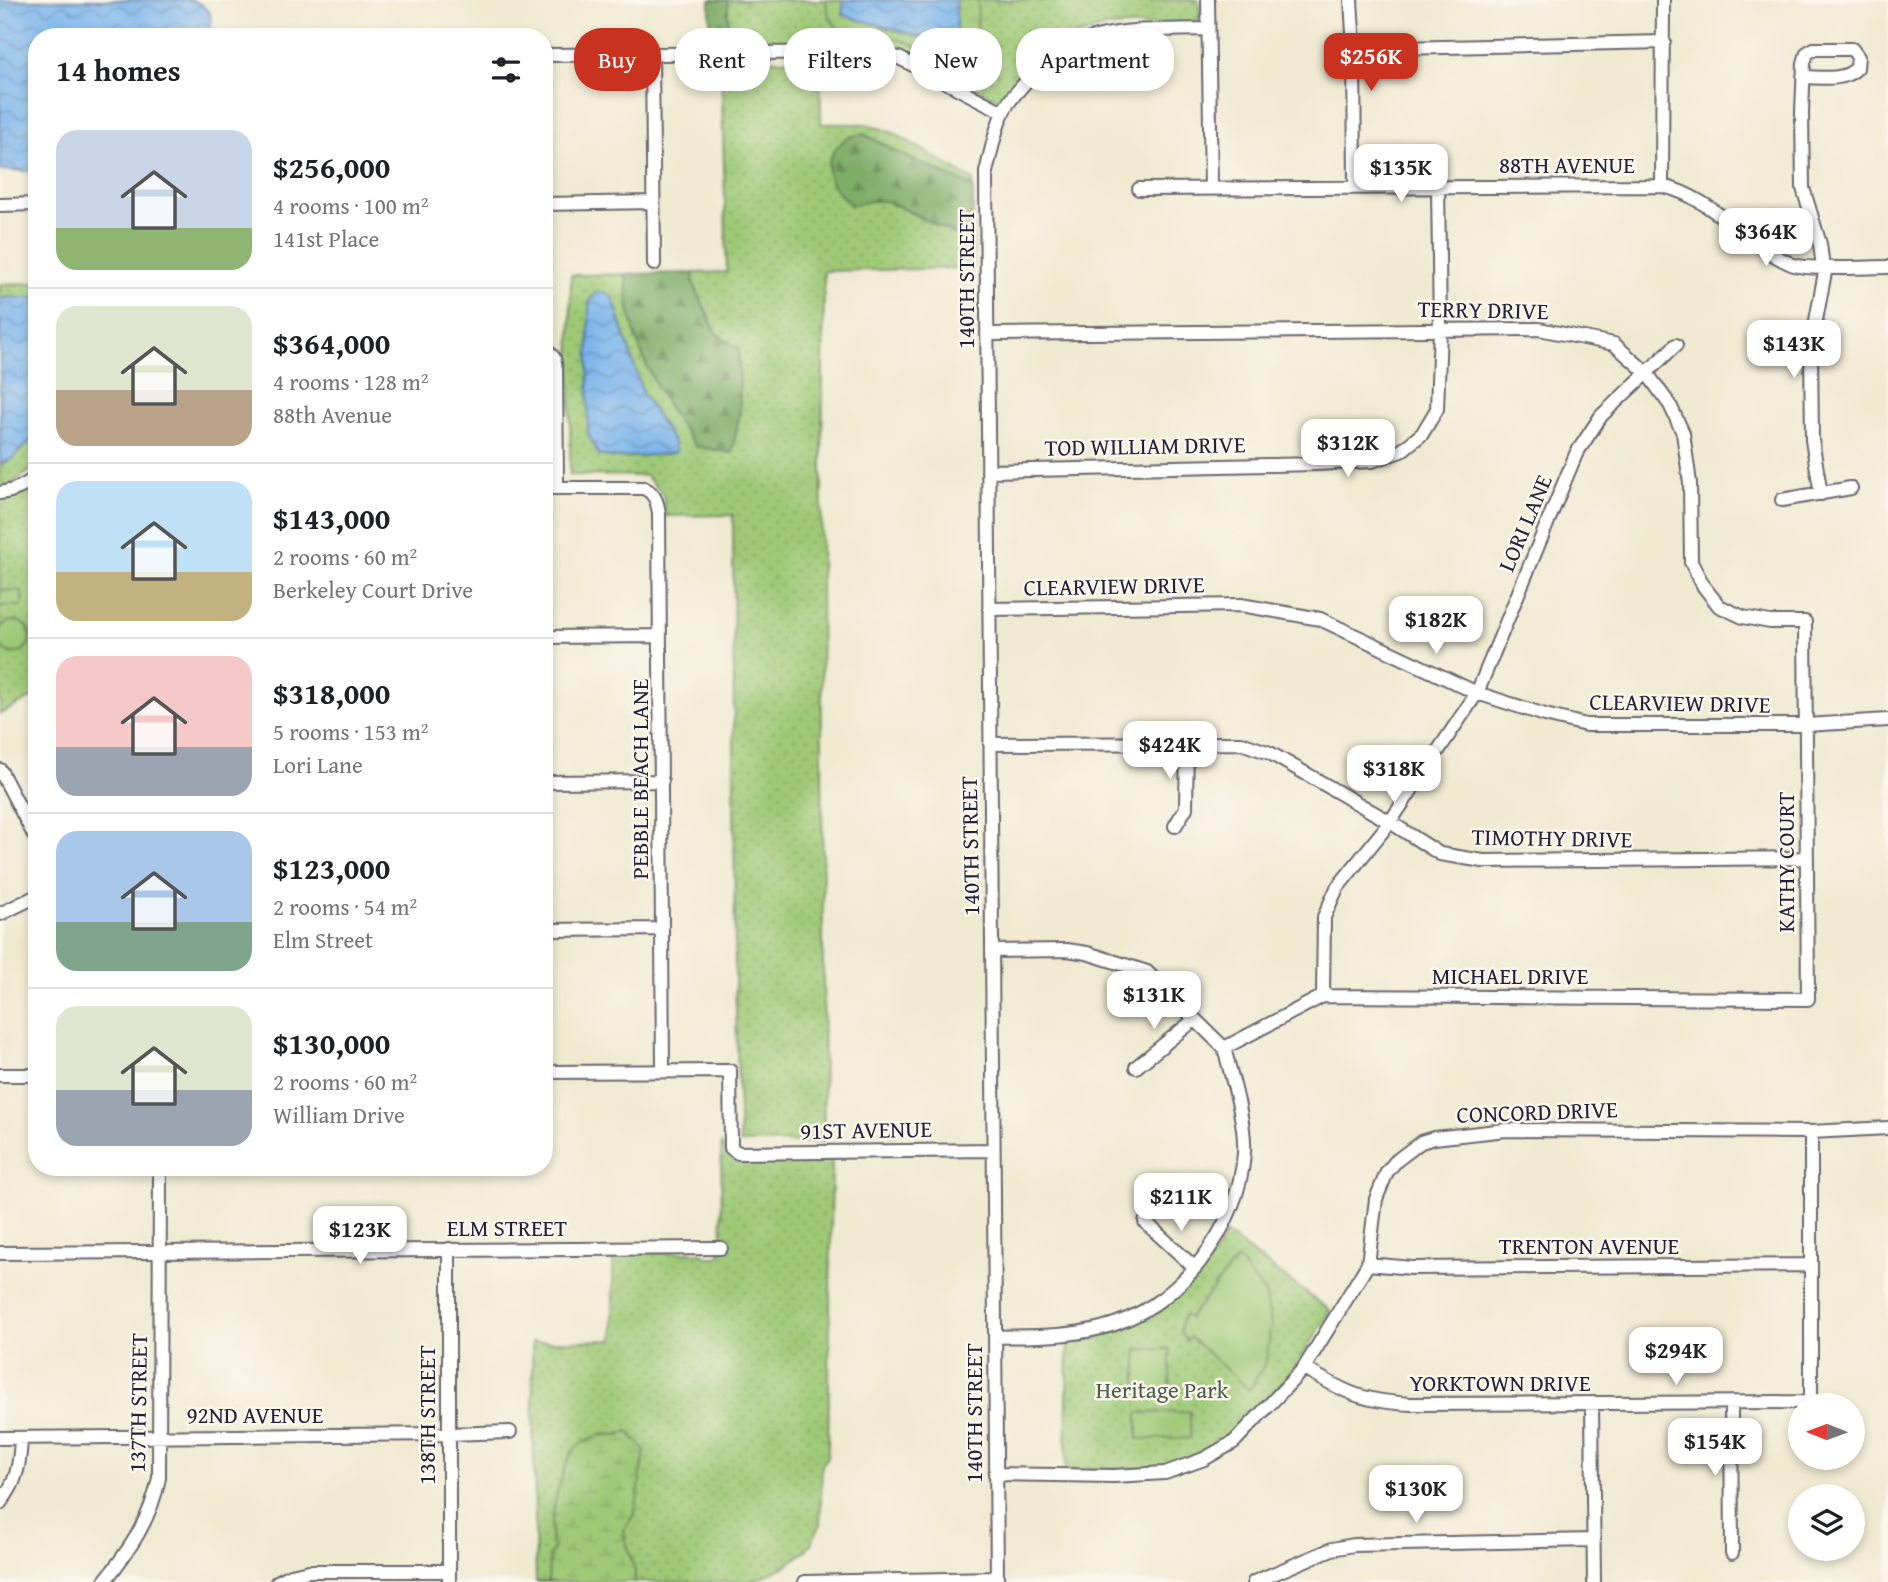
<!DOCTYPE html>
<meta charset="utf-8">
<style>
:root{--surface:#fff;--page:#f6f6f6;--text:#202124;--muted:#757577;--line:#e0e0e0;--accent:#c8321e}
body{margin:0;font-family:"Gentium Book Plus",serif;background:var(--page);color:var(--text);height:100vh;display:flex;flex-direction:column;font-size:26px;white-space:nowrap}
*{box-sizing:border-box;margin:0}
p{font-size:23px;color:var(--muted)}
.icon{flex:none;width:38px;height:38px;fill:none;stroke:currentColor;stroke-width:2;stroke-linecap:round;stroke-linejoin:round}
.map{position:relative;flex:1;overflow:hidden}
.details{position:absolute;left:28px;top:28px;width:525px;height:1148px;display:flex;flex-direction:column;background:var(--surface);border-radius:28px;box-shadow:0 4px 10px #0003}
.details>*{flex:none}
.hud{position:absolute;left:574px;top:28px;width:665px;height:63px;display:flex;gap:14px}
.needle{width:46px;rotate:271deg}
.tools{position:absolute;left:1788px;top:1393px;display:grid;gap:14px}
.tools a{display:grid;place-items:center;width:77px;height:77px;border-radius:50%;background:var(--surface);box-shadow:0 4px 10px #0003;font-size:35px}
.price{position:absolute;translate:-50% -60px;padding:0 16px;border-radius:14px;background:#fff;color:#222;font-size:23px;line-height:46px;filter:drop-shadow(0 2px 4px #0008)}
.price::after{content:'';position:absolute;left:50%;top:42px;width:21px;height:16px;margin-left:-10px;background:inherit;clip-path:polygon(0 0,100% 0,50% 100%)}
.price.current{background:var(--accent);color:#fff}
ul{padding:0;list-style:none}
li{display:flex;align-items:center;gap:21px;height:175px;padding:0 28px}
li+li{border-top:2px solid var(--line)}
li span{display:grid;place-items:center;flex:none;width:196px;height:140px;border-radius:21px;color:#555}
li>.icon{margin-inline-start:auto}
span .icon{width:84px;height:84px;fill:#fffc;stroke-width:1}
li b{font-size:30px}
h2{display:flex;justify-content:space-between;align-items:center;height:84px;padding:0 28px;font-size:30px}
.chip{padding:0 24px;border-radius:28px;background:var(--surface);box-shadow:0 4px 10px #0003;font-size:24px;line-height:63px}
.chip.current{background:var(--accent);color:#fff}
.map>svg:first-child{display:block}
.grass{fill:url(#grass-dots);stroke:#607658;stroke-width:2;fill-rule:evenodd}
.forest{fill:url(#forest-firs);stroke:#506851;stroke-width:2}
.wetland{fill:url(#wetland-marsh);stroke:#607658;stroke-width:2}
.pitch{fill:#9ec976;stroke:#607658;stroke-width:2}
.water{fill:url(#water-waves);stroke:#4e6c94;stroke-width:2}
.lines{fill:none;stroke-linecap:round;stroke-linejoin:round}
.minor-casing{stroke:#6a686f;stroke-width:16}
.minor{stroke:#fff;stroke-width:12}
.labels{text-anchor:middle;stroke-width:5;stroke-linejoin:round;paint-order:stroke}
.street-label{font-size:23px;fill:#22223b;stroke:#fbf7ec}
.park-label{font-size:23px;fill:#4d5c50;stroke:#fbf7ec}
</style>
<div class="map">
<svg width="1888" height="1582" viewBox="0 0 1888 1582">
<defs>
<pattern id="grass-dots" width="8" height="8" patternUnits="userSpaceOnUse" patternTransform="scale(1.75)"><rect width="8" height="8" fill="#9ec976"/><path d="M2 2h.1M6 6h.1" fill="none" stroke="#88ac67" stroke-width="1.8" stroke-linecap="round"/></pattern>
<pattern id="forest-firs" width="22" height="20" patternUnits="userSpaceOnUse" patternTransform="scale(1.75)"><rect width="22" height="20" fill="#7ead67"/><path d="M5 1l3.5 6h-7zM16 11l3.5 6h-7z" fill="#678c56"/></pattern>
<pattern id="wetland-marsh" width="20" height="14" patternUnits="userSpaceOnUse" patternTransform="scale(1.75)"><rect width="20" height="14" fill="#9ec976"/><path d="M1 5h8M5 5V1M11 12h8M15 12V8" fill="none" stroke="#88ac67"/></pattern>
<pattern id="water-waves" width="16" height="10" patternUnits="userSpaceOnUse" patternTransform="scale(1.75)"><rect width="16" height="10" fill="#7bb5ec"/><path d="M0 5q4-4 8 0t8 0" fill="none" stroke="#6493c0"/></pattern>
</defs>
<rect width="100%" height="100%" fill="#fbf7ec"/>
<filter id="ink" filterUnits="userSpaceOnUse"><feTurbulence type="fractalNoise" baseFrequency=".0143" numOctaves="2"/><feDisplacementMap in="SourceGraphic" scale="14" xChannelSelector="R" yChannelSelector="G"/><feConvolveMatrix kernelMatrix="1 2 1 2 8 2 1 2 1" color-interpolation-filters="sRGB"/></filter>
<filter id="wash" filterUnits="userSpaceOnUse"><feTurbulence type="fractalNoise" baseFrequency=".00686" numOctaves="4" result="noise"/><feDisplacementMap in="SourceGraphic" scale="28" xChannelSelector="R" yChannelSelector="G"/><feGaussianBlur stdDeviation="1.57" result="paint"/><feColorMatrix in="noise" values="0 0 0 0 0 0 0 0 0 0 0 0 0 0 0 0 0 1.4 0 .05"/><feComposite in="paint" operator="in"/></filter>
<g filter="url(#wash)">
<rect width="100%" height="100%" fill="#efead0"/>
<!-- grass -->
<path class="grass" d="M 728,0 L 1198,0 C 1200,10 1204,16 1194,23 L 1106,27 L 1076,36 L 1029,67 L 1006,95 L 995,98 L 902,54 L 865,46 L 728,46 Z
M 820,59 L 821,124 L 866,124 L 894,133 L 973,180 L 973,187 L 907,157 L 864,134 L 871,201 L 887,201 L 973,243 L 974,268 L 824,271 L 821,568 L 824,1142 L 740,1143 L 735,982 L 733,515 L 665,516 L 663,494 L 646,476 L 570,475 L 571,275 L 626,274 L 630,313 L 645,362 L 671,413 L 723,450 L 731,452 L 739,349 L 716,333 L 693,282 L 693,273 L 727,272 L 721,61 ZM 613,298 L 643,394 L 675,445 L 675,452 L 618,458 L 588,434 L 589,400 Z
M 37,283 L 37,298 L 0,299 L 0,284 Z
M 37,434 L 37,466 L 11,484 L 0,485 L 0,464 L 12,459 Z
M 37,484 L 37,695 L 0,714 L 0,499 L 14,497 Z
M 721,1143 L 726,1152 L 733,1157 L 832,1157 L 828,1455 L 822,1465 L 820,1525 L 811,1544 L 804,1552 L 784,1567 L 751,1582 L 536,1582 L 532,1342 L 613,1340 L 613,1253 L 700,1252 L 707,1257 L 717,1257 L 722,1252 Z
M 1226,1234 L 1331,1311 L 1298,1363 L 1281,1384 L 1240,1427 L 1214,1445 L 1186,1459 L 1155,1468 L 1066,1470 L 1068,1342 C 1135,1335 1194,1294 1226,1234 Z"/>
<!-- forest -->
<path class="forest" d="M 710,0 L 728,0 L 728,46 L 710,46 Z
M 864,134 L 907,157 L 973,187 L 973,243 L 887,201 L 871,201 L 851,205 C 843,198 833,188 829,177 C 825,163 835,145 847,138 C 852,135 859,135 864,134 Z
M 693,273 L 693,282 L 716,333 L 739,349 L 740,412 L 732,453 L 695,446 C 666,406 639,362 630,313 C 627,300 627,287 626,274 Z"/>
<!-- wetland -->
<path class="wetland" d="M 826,0 L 843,0 L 843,15 L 955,47 L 956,0 L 978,0 C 977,22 982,60 955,66 C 938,58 921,47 904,41 C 871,30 829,48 826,0 Z
M 628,1431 L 645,1450 L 635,1513 L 623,1531 L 635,1572 L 635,1582 L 548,1582 L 549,1557 L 554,1548 C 544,1533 563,1457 577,1447 C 583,1442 594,1437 601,1435 C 612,1434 619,1437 628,1431 Z"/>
<!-- pitch -->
<path class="pitch" d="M 0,590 L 22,591 L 22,606 L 0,606 Z
M-2 637a16 16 0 1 1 32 0a16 16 0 1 1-32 0Z
M 1237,1259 L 1265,1293 L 1271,1324 L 1266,1362 L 1249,1390 L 1190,1337 L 1187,1341 C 1178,1331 1179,1327 1184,1315 L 1189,1318 Z
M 1137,1349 L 1170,1349 L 1170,1390 L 1137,1390 Z
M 1190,1412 L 1190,1438 L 1138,1439 L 1138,1413 Z"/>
<!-- water -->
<path class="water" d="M 0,0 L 192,0 L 201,4 L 210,13 L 211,27 L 207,37 L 37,37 L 37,172 L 0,170 Z
M 843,0 L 956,0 L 956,47 L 843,15 Z
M 605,292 L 613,298 L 643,394 L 675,445 L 675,453 L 618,458 L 599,455 L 588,434 L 589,302 L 595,293 Z
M 9,297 L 37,298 L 37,434 L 12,459 L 0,464 L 0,299 Z"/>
</g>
<g filter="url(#ink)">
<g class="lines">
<!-- minor casing -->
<g class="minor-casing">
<path id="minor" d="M 1208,0 L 1211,189
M 1351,0 L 1354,49 L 1355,188
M 1354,49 L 1664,42
M 652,54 L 654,264
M 544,55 L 868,52 L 899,58 L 1003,112
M 1803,77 C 1821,77 1843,82 1857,68 L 1858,57 L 1852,49 L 1814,49 L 1807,53 L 1804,63 L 1802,112 L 1803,188 L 1820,244 L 1823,267
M 1662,186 L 1663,0
M 1139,189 L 1662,186 C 1713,197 1745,244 1791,264 C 1808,271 1867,267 1888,267
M 544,204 L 653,202
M 0,205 L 37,204
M 987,334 L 1539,329 L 1614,344 L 1646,372 L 1670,405 L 1683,433 L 1690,483 L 1691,562 L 1704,587 L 1719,606 L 1743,617 L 1770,622 L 1805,622 L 1808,999 L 1323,996 L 1224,1048
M 544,347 L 554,358 L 556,369 L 557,488
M 988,471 L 1317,464 L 1372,461 L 1401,451 L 1422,434 L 1437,409 L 1440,329 L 1438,187
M 544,488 L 644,488 C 655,494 657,501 659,513 L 663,1071
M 0,493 C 15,491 26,486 37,476
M 1821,494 L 1812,440 L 1811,347 L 1826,267
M 1782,500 L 1851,488
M 989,609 L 1241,605 L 1320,619 L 1477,693 L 1545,715 L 1586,725 L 1806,725 L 1888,720
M 544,637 L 660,636
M 990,744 L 1241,743 L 1270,753 L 1390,822 L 1440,854 L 1483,861 L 1807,858
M 0,770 L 37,841
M 544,782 L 662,781
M 1175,826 L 1186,808 L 1187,742
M 0,914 L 37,896
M 544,930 L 662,929
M 992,951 L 1067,950 L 1087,953 L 1147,972 L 1224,1048
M 1323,996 L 1324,917 L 1337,888 L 1390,822 L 1477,693 L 1576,454 L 1601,416 L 1676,345
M 1136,1067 L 1194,1020
M 544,1072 L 730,1071 L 731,1148 L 738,1153 L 993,1150
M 0,1075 L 37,1075
M 1145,1222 L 1195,1268
M 0,1253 L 721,1248
M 1368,1264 L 1412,1268 L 1810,1265
M 995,1337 C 1032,1336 1066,1337 1101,1328 C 1177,1310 1239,1230 1244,1153 C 1246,1123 1232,1078 1224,1048
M 1304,1368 C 1346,1393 1361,1401 1411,1404 L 1811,1402 L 1811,1132
M 1731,1403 L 1732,1553
M 1592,1405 L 1594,1582
M 0,1438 L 448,1434 L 510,1432
M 995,1474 L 1114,1476 L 1165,1473 L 1204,1459 L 1234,1442 L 1304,1368 L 1368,1264 L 1376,1199 L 1387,1172 L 1396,1161 L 1421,1142 L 1434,1138 L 1506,1130 L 1811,1132 L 1888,1128
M 0,1503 C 17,1483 20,1463 21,1438
M 104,1582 C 130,1549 151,1519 159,1478 L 160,1167
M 277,1582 L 291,1575 L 309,1571 L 449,1571
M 449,1582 L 449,1249
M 805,1582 L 997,1578
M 997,1582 L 986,172 C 991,153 994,133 1002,115 C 1006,103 1016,93 1024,84 C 1074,23 1137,31 1208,29
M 1254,1582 L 1332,1549 L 1354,1545 L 1593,1540"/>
</g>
<!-- minor -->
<use href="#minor" class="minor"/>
</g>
</g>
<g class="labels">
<!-- street labels -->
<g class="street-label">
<text x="1567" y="173">88TH AVENUE</text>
<text transform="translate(966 279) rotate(-90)" y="8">140TH STREET</text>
<text transform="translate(1483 310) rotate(1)" y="8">TERRY DRIVE</text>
<text transform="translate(1145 446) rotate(-1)" y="8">TOD WILLIAM DRIVE</text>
<text transform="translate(1525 523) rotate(-67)" y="8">LORI LANE</text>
<text transform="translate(1114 586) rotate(-1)" y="8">CLEARVIEW DRIVE</text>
<text transform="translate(1680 703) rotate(1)" y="8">CLEARVIEW DRIVE</text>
<text transform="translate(640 779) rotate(-90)" y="8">PEBBLE BEACH LANE</text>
<text transform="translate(1552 838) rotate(1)" y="8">TIMOTHY DRIVE</text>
<text transform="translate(970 846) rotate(-91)" y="8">140TH STREET</text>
<text transform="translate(1786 862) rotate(-90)" y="8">KATHY COURT</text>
<text x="1510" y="984">MICHAEL DRIVE</text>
<text transform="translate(1537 1112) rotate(-2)" y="8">CONCORD DRIVE</text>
<text transform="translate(866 1130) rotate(-1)" y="8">91ST AVENUE</text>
<text x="507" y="1236">ELM STREET</text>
<text x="1589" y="1254">TRENTON AVENUE</text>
<text x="1500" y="1391">YORKTOWN DRIVE</text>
<text transform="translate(138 1403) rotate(-89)" y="8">137TH STREET</text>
<text transform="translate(974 1413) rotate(-90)" y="8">140TH STREET</text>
<text x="255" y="1423">92ND AVENUE</text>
<text transform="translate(427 1415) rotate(-90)" y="8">138TH STREET</text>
</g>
<!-- park labels -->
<g class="park-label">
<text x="1162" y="1398">Heritage Park</text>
</g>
</g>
</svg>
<div class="tools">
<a><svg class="needle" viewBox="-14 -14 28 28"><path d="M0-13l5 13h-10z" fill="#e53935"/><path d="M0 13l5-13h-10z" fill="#757577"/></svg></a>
<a><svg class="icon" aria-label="layers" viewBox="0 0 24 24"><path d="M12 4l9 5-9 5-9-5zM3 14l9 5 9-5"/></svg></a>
</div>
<b class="price current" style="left:1371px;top:93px">$256K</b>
<b class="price" style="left:1401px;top:204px">$135K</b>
<b class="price" style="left:1766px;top:268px">$364K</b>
<b class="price" style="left:1794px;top:380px">$143K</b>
<b class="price" style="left:1348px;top:479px">$312K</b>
<b class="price" style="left:1436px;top:656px">$182K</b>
<b class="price" style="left:1170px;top:781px">$424K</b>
<b class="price" style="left:1394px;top:805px">$318K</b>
<b class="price" style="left:1154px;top:1031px">$131K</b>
<b class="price" style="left:1181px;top:1233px">$211K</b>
<b class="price" style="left:360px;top:1266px">$123K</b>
<b class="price" style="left:1676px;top:1387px">$294K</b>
<b class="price" style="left:1715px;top:1478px">$154K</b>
<b class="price" style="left:1416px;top:1525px">$130K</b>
<div class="hud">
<a class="chip current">Buy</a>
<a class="chip">Rent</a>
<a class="chip">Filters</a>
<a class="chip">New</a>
<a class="chip">Apartment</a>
</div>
<section class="details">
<h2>14 homes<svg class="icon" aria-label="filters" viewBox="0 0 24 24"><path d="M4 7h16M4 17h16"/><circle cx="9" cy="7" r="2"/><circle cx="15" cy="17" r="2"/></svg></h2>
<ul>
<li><span style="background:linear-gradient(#c9d6e8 70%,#8fb573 0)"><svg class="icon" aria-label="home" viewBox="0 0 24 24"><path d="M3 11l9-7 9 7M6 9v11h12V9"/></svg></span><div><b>$256,000</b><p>4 rooms · 100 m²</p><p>141st Place</p></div></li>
<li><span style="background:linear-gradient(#dfe7d0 60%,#b9a48a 0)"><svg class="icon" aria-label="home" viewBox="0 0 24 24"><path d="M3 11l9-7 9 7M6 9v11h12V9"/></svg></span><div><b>$364,000</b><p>4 rooms · 128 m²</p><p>88th Avenue</p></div></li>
<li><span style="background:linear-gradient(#bfe0f5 65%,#c2b280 0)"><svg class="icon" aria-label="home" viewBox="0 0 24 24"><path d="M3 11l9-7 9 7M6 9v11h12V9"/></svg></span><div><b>$143,000</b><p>2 rooms · 60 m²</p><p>Berkeley Court Drive</p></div></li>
<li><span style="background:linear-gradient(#f6c9c9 65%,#9aa5b1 0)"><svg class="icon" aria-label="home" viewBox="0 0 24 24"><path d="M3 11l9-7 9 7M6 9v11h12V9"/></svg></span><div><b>$318,000</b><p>5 rooms · 153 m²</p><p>Lori Lane</p></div></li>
<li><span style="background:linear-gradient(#a9c7e8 65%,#7fa58c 0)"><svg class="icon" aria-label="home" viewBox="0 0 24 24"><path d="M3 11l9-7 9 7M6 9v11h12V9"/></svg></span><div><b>$123,000</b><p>2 rooms · 54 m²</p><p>Elm Street</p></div></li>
<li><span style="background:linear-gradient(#dfe7d0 60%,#9aa5b1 0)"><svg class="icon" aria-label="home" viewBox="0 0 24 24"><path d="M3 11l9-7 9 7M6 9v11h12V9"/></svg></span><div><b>$130,000</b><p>2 rooms · 60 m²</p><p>William Drive</p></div></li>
</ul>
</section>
</div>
